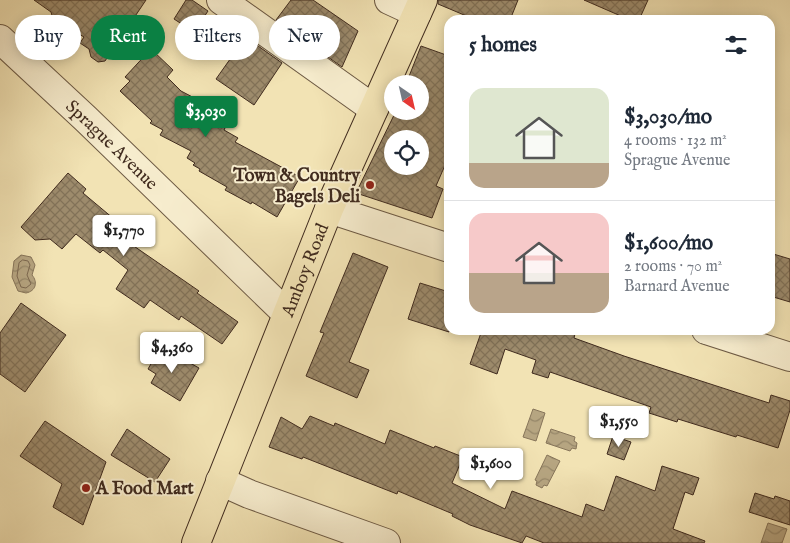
<!DOCTYPE html>
<meta charset="utf-8">
<style>
:root{--surface:#fff;--page:#f6f6f7;--text:#1f2937;--muted:#747a83;--line:#e0e1e3;--accent:#0b8043}
body{margin:0;font-family:"IM FELL English",serif;background:var(--page);color:var(--text);height:100vh;display:flex;flex-direction:column;font-size:19px;white-space:nowrap}
*{box-sizing:border-box;margin:0}
p{font-size:16px;color:var(--muted)}
.icon{flex:none;width:28px;height:28px;fill:none;stroke:currentColor;stroke-width:2;stroke-linecap:round;stroke-linejoin:round}
.map{position:relative;flex:1;overflow:hidden}
.panel{position:absolute;left:444px;top:15px;width:331px;height:320px;display:flex;flex-direction:column;background:var(--surface);border-radius:15px;box-shadow:0 2px 12px #0003}
.panel>*{flex:none}
.banner{position:absolute;left:15px;top:15px;width:354px;height:45px;display:flex;gap:10px}
.needle{width:32px;rotate:146deg}
.fabs{position:absolute;left:384px;top:75px;display:grid;gap:10px}
.fabs a{display:grid;place-items:center;width:45px;height:45px;border-radius:50%;background:var(--surface);box-shadow:0 2px 12px #0003;font-size:25px}
.price{position:absolute;translate:-50% -42px;padding:0 11px;border-radius:5px;background:#fff;color:#222;font-size:16px;line-height:32px;filter:drop-shadow(0 1px 2px #0008)}
.price::after{content:'';position:absolute;left:50%;top:30px;width:15px;height:11px;margin-left:-8px;background:inherit;clip-path:polygon(0 0,100% 0,50% 100%)}
.price.active{background:var(--accent);color:#fff}
ul{padding:0;list-style:none}
li{display:flex;align-items:center;gap:15px;height:125px;padding:0 25px}
li+li{border-top:1px solid var(--line)}
li span{display:grid;place-items:center;flex:none;width:140px;height:100px;border-radius:15px;color:#555}
li>.icon{margin-inline-start:auto}
span .icon{width:60px;height:60px;fill:#fffc;stroke-width:1}
li b{font-size:21px}
h2{display:flex;justify-content:space-between;align-items:center;height:60px;padding:0 25px;font-size:21px}
.pill{padding:0 18px;border-radius:22px;background:var(--surface);box-shadow:0 2px 12px #0003;font-size:18px;line-height:45px}
.pill.active{background:var(--accent);color:#fff}
.map>svg:first-child{display:block}
.water{fill:url(#water-waves);stroke:#87755a}
.lines{fill:none;stroke-linecap:round;stroke-linejoin:round}
.shore{stroke:#7c6850;stroke-width:1}
.building{fill:url(#building-cross-hatch);stroke:#412c1f;fill-rule:evenodd}
.minor-casing{stroke:#6d5a44;stroke-width:30}
.major-casing{stroke:#412c1f;stroke-width:30}
.minor{stroke:#f7edce;stroke-width:28}
.major{stroke:#f2e3b4;stroke-width:28}
.poi-dot{fill:#8f2418;stroke:#f7edce;stroke-width:2}
.labels{text-anchor:middle;stroke-width:4;stroke-linejoin:round;paint-order:stroke}
.street-label{font-size:18px;fill:#412c1f;stroke:#f7edce}
.poi-label{font-size:18px;font-weight:bold;fill:#412c1f;stroke:#f7edce;text-anchor:end}
</style>
<div class="map">
<svg width="790" height="543" viewBox="0 0 790 543">
<defs>
<pattern id="water-waves" width="16" height="10" patternUnits="userSpaceOnUse" patternTransform="scale(1.25)"><rect width="16" height="10" fill="#b6a581"/><path d="M0 5q4-4 8 0t8 0" fill="none" stroke="#968769"/></pattern>
<pattern id="building-cross-hatch" width="8" height="8" patternUnits="userSpaceOnUse" patternTransform="scale(1.25)"><rect width="8" height="8" fill="#9d8b6c"/><path d="M0 0l8 8M0 8l8-8" fill="none" stroke="#827258"/></pattern>
</defs>
<rect width="100%" height="100%" fill="#f2e3b4"/>
<filter id="stains"><feTurbulence type="fractalNoise" baseFrequency=".004" numOctaves="4"/><feColorMatrix values="0 0 0 0 .2 0 0 0 0 .09 0 0 0 0 .02 0 0 0 .5 -.17"/></filter>
<radialGradient id="worn" r=".72"><stop offset=".6" stop-color="#630" stop-opacity="0"/><stop offset="1" stop-color="#630" stop-opacity=".3"/></radialGradient>
<!-- water -->
<path class="water" d="M 21,255 L 31,257 L 35,265 L 32,275 C 38,282 36,291 26,293 L 18,291 L 12,277 L 14,261 Z
M 533,409 L 545,413 L 536,441 L 523,437 Z
M 551,429 L 575,437 L 574,441 L 577,443 L 576,449 L 572,448 L 570,451 L 546,443 Z
M 547,455 L 560,461 L 547,486 L 544,485 L 542,488 L 536,485 L 537,481 L 535,480 Z
M 768,523 L 787,529 L 782,543 L 761,543 Z"/>
<g class="lines">
<!-- shore -->
<path class="shore" d="M 23,260 L 28,261 L 30,265 L 27,275 L 31,284 L 26,288 L 21,287 L 17,276 L 19,263 Z"/>
</g>
<!-- building -->
<path class="building" d="M 34,0 L 146,0 L 105,61 L 98,62 L 91,57 L 89,49 L 80,43 L 84,37 L 53,19 L 51,12 Z
M 186,0 L 192,0 L 208,11 L 194,32 L 174,19 Z
M 291,0 L 313,0 L 358,31 L 342,67 L 276,20 Z
M 438,0 L 518,0 L 510,20 L 476,20 L 438,4 Z
M 584,0 L 648,0 L 639,20 L 630,20 Z
M 244,36 L 282,63 L 254,105 L 216,79 L 233,55 L 232,54 Z
M 421,46 L 449,56 L 449,156 L 436,186 L 443,189 L 432,218 L 356,193 L 396,111 L 420,111 L 420,84 L 406,84 ZM 392,139 L 420,139 L 420,166 L 392,166 Z
M 151,49 L 173,70 L 167,77 L 181,91 L 200,101 L 194,111 L 225,128 L 224,130 L 238,138 L 235,142 L 300,177 L 277,217 L 252,202 L 251,204 L 225,190 L 227,187 L 199,171 L 200,169 L 193,165 L 195,163 L 187,158 L 191,151 L 160,135 L 163,130 L 150,123 L 152,121 L 120,91 L 130,81 L 125,77 Z
M 68,173 L 86,189 L 83,193 L 114,219 L 116,217 L 135,232 L 128,242 L 199,291 L 197,293 L 238,322 L 222,344 L 181,316 L 179,320 L 150,300 L 144,308 L 116,289 L 128,270 L 103,250 L 100,253 L 76,234 L 62,249 L 50,239 L 35,240 L 21,227 Z
M 353,253 L 388,267 L 349,362 L 369,370 L 357,398 L 306,376 L 324,333 L 320,332 Z
M 770,253 L 790,259 L 790,302 L 770,296 Z
M 420,283 L 449,292 L 449,332 L 408,319 Z
M 21,303 L 66,335 L 25,392 L 0,374 L 0,333 Z
M 482,330 L 576,330 L 574,338 L 624,356 L 769,403 L 771,395 L 790,401 L 790,410 L 778,448 L 737,435 L 736,437 L 678,419 L 677,422 L 649,413 L 651,407 L 550,372 L 548,378 L 532,373 L 536,360 L 505,349 L 497,374 L 470,364 Z
M 159,350 L 174,358 L 176,355 L 199,368 L 180,401 L 151,383 L 156,374 L 148,369 Z
M 310,416 L 334,426 L 335,423 L 385,444 L 390,430 L 434,448 L 435,446 L 463,457 L 452,483 L 505,509 L 512,491 L 582,517 L 586,504 L 604,511 L 616,476 L 655,491 L 662,466 L 699,478 L 693,495 L 685,492 L 673,529 L 705,541 L 704,543 L 544,543 L 526,536 L 522,543 L 470,525 L 452,516 L 453,514 L 398,491 L 397,494 L 303,457 L 302,459 L 269,447 L 281,417 L 302,429 Z
M 45,421 L 106,462 L 83,525 L 53,507 L 62,484 L 20,456 Z
M 127,429 L 170,459 L 155,482 L 111,455 Z
M 613,436 L 631,442 L 624,460 L 607,454 Z
M 755,493 L 774,499 L 775,496 L 790,501 L 790,525 L 749,512 Z"/>
<g class="lines">
<!-- minor casing -->
<g class="minor-casing">
<g id="minor">
<path d="M 221,0 L 374,109"/>
<path d="M 389,0 L 417,13"/>
<path id="s1" d="M 0,39 L 86,119 L 287,314"/>
<path d="M 329,209 L 449,248"/>
<path d="M 706,330 L 790,357"/>
<path d="M 220,481 L 249,494 L 386,543"/>
</g>
</g>
<!-- major casing -->
<g class="major-casing">
<g id="major">
<path id="s2" d="M 196,543 L 329,209 L 423,0"/>
</g>
</g>
<!-- minor -->
<use href="#minor" class="minor"/>
<!-- major -->
<use href="#major" class="major"/>
</g>
<!-- markers -->
<g class="poi-dot">
<circle cx="370" cy="185" r="5"/>
<circle cx="86" cy="488" r="5"/>
</g>
<g class="labels">
<!-- street labels -->
<g class="street-label">
<text dy="6" stroke="none"><textPath href="#s1" startOffset="154">Sprague Avenue</textPath></text>
<text dy="6" stroke="none"><textPath href="#s2" startOffset="294">Amboy Road</textPath></text>
</g>
<!-- poi labels -->
<g class="poi-label">
<text x="360" y="181">Town &amp; Country<tspan x="360" dy="21">Bagels Deli</tspan></text>
<text x="96" y="494" text-anchor="start">A Food Mart</text>
</g>
</g>
<rect width="100%" height="100%" filter="url(#stains)"/>
<rect width="100%" height="100%" fill="url(#worn)"/>
</svg>
<div class="fabs">
<a><svg class="needle" viewBox="-14 -14 28 28"><path d="M0-13l5 13h-10z" fill="#e53935"/><path d="M0 13l5-13h-10z" fill="#747a83"/></svg></a>
<a><svg class="icon" aria-label="locate" viewBox="0 0 24 24"><circle cx="12" cy="12" r="6"/><path d="M12 2v4M12 18v4M2 12h4M18 12h4"/></svg></a>
</div>
<b class="price active" style="left:206px;top:138px">$3,030</b>
<b class="price" style="left:124px;top:257px">$1,770</b>
<b class="price" style="left:172px;top:374px">$4,360</b>
<b class="price" style="left:619px;top:448px">$1,550</b>
<b class="price" style="left:491px;top:490px">$1,600</b>
<div class="banner">
<a class="pill">Buy</a>
<a class="pill active">Rent</a>
<a class="pill">Filters</a>
<a class="pill">New</a>
</div>
<section class="panel">
<h2>5 homes<svg class="icon" aria-label="filters" viewBox="0 0 24 24"><path d="M4 7h16M4 17h16"/><circle cx="9" cy="7" r="2"/><circle cx="15" cy="17" r="2"/></svg></h2>
<ul>
<li><span style="background:linear-gradient(#dfe7d0 75%,#b9a48a 0)"><svg class="icon" aria-label="home" viewBox="0 0 24 24"><path d="M3 11l9-7 9 7M6 9v11h12V9"/></svg></span><div><b>$3,030/mo</b><p>4 rooms · 132 m²</p><p>Sprague Avenue</p></div></li>
<li><span style="background:linear-gradient(#f6c9c9 60%,#b9a48a 0)"><svg class="icon" aria-label="home" viewBox="0 0 24 24"><path d="M3 11l9-7 9 7M6 9v11h12V9"/></svg></span><div><b>$1,600/mo</b><p>2 rooms · 70 m²</p><p>Barnard Avenue</p></div></li>
</ul>
</section>
</div>
